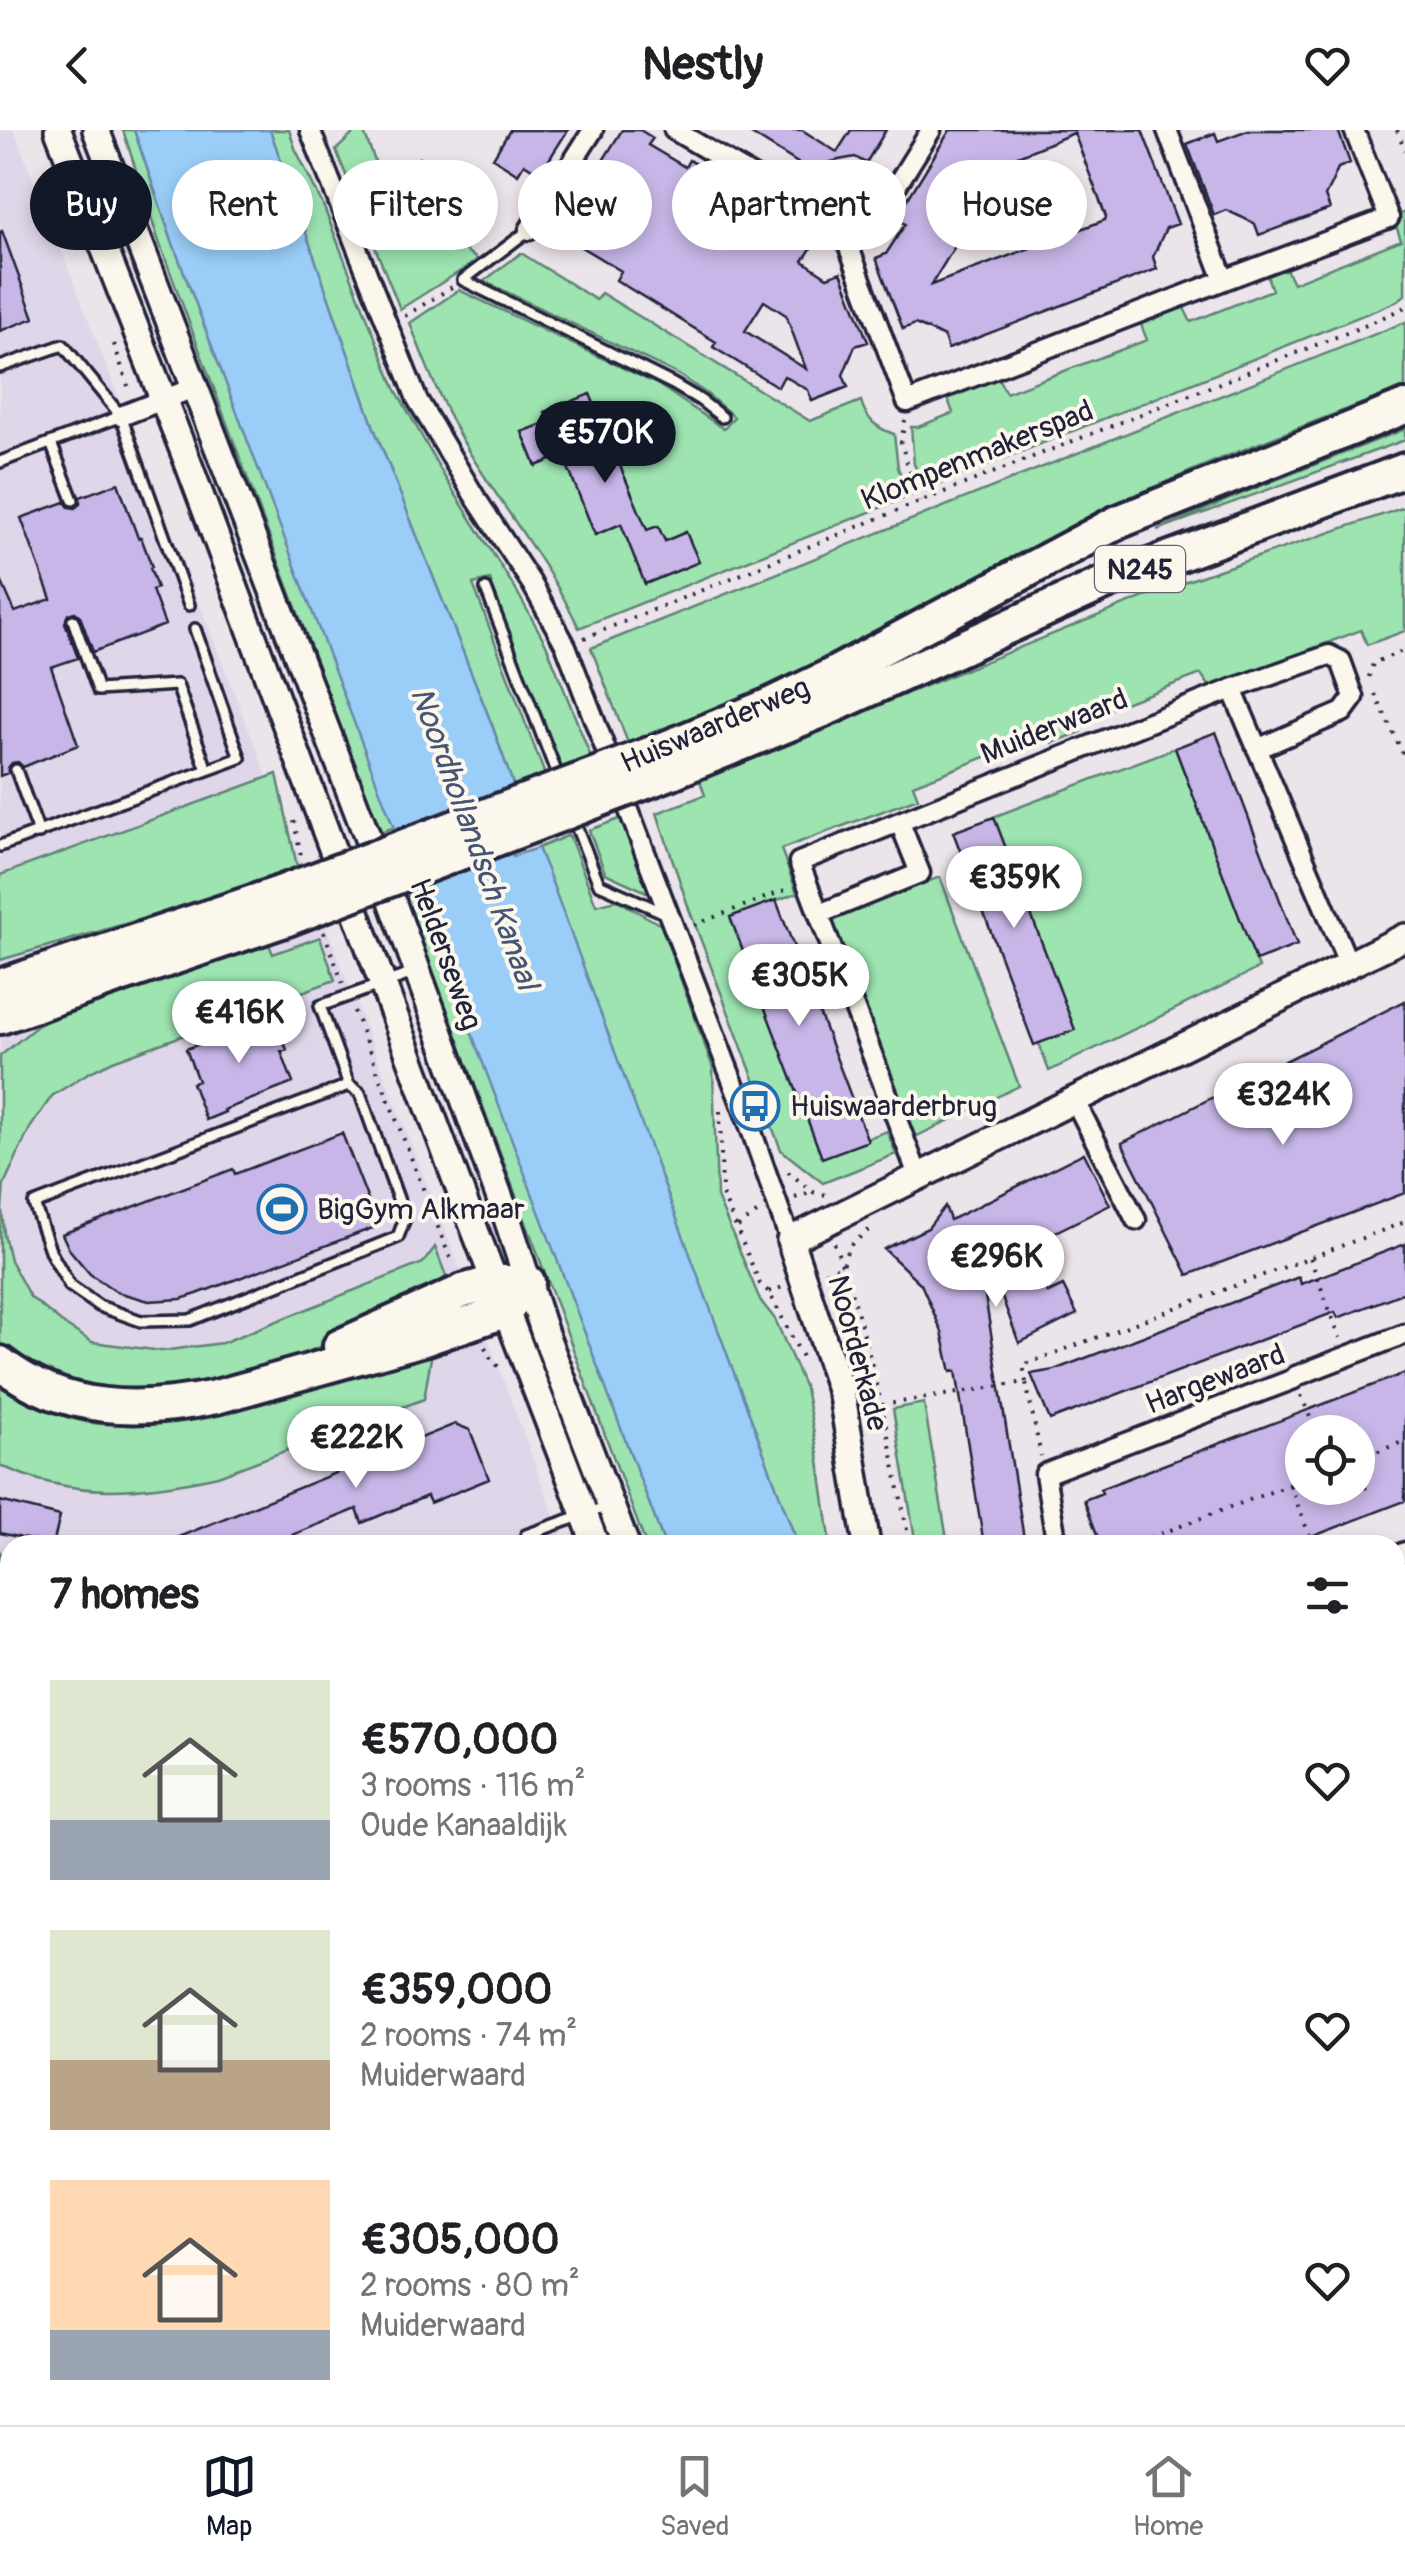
<!DOCTYPE html>
<meta charset="utf-8">
<style>
:root{--surface:#fff;--page:#f2f2f2;--text:#202124;--muted:#757577;--line:#e0e0e0;--accent:#111827}
body{margin:0;font-family:Pangolin,sans-serif;background:var(--page);color:var(--text);height:100vh;display:flex;flex-direction:column;font-size:38px;white-space:nowrap}
*{box-sizing:border-box;margin:0}
p{font-size:32px;color:var(--muted)}
.icon{flex:none;width:55px;height:55px;fill:none;stroke:currentColor;stroke-width:2;stroke-linecap:round;stroke-linejoin:round}
.map{position:relative;flex:1;overflow:hidden}
.details{position:absolute;left:0px;top:1405px;width:1405px;height:890px;display:flex;flex-direction:column;background:var(--surface);border-radius:30px 30px 0 0;box-shadow:0 5px 15px #0003}
.details>*{flex:none}
.banner{position:absolute;left:30px;top:30px;width:1345px;height:90px;display:flex;gap:20px}
.controls{position:absolute;left:1285px;top:1285px;display:grid;gap:20px}
.controls a{display:grid;place-items:center;width:90px;height:90px;border-radius:50%;background:var(--surface);box-shadow:0 5px 15px #0003;font-size:50px}
.price{position:absolute;translate:-50% -85px;padding:0 22px;border-radius:35px;background:#fff;color:#222;font-size:32px;line-height:65px;filter:drop-shadow(0 2px 5px #0008)}
.price::after{content:'';position:absolute;left:50%;top:60px;width:30px;height:22px;margin-left:-15px;background:inherit;clip-path:polygon(0 0,100% 0,50% 100%)}
.price.current{background:var(--accent);color:#fff}
ul{padding:0;list-style:none}
li{display:flex;align-items:center;gap:30px;height:250px;padding:0 50px}
li span{display:grid;place-items:center;flex:none;width:280px;height:200px;border-radius:0px;color:#555}
li>.icon{margin-inline-start:auto}
span .icon{width:120px;height:120px;fill:#fffc;stroke-width:1}
li b{font-size:42px}
h2{display:flex;justify-content:space-between;align-items:center;height:120px;padding:0 50px;font-size:42px}
.chip{padding:0 35px;border-radius:45px;background:var(--surface);box-shadow:0 5px 15px #0003;font-size:35px;line-height:90px}
.chip.current{background:var(--accent);color:#fff}
header{display:flex;justify-content:space-between;align-items:center;height:130px;padding:0 50px;background:var(--surface);font-size:45px;font-weight:700}
.tab-bar{display:flex;justify-content:space-around;align-items:center;height:140px;border-top:2px solid var(--line);background:var(--surface);font-size:28px;color:var(--muted)}
.tab-bar a{display:grid;justify-items:center;gap:5px}
.tab-bar .current{color:var(--accent)}
.map>svg:first-child{display:block}
.built{fill:#e0d6e9}
.green{fill:#9de4b1;stroke:#608376;stroke-width:2.5}
.water{fill:#9acdf7;stroke:#6a89ac;stroke-width:2.5}
.lines{fill:none;stroke-linecap:round;stroke-linejoin:round}
.stream{stroke:#6a89ac;stroke-width:6}
.building{fill:#c7b6e7;stroke:#22223b;stroke-width:2.5;fill-rule:evenodd}
.lane-casing{stroke:#22223b;stroke-width:16}
.street-casing{stroke:#22223b;stroke-width:25}
.secondary-casing{stroke:#22223b;stroke-width:32}
.highway-casing{stroke:#22223b;stroke-width:40}
.path{stroke:#22223b;stroke-width:4;stroke-dasharray:2.5 8;stroke-linecap:butt}
.lane{stroke:#fbf7ec;stroke-width:9}
.street{stroke:#fbf7ec;stroke-width:18}
.secondary{stroke:#fbf7ec;stroke-width:25}
.highway{stroke:#fbf7ec;stroke-width:32}
.highway-bridge-casing{stroke:#22223b;stroke-width:40;stroke-linecap:butt}
.highway-bridge{stroke:#fbf7ec;stroke-width:32}
.labels{text-anchor:middle;stroke-width:8;stroke-linejoin:round;paint-order:stroke}
.shield{fill:#fbf7ec;stroke:#636270;stroke-width:2.5}
.shield-label{font-size:28px;font-weight:bold;fill:#22223b}
.street-label{font-size:30px;fill:#22223b;stroke:#fbf7ec}
.poi-label{font-size:30px;fill:#22223b;stroke:#fbf7ec;text-anchor:start}
.water-label{font-size:32px;font-style:italic;fill:#465573;stroke:#fbf7ec}
</style>
<header><svg class="icon" aria-label="back" viewBox="0 0 24 24"><path d="M15 5l-7 7 7 7"/></svg>Nestly<svg class="icon" aria-label="heart" viewBox="0 0 24 24"><path d="M12 20l-8-8c-3-5 5-10 8-4 3-6 11-1 8 4z"/></svg></header>
<div class="map">
<svg width="1405" height="2295" viewBox="0 0 1405 2295">
<rect width="100%" height="100%" fill="#ebe4ea"/>
<filter id="ink" filterUnits="userSpaceOnUse"><feTurbulence type="fractalNoise" baseFrequency=".01" numOctaves="2"/><feDisplacementMap in="SourceGraphic" scale="20" xChannelSelector="R" yChannelSelector="G"/><feConvolveMatrix kernelMatrix="1 2 1 2 8 2 1 2 1" color-interpolation-filters="sRGB"/></filter>
<g filter="url(#ink)">
<!-- built -->
<path class="built" d="M 0,0 L 14,0 L 502,1246 L 565,1415 L 10,1415 L 10,2285 L 234,2285 L 220,2295 L 0,2295 Z
M 258,2285 L 442,2285 L 445,2295 L 244,2295 Z"/>
<!-- green -->
<path class="green" d="M 123,0 L 134,0 L 171,108 L 395,697 L 380,702 L 159,112 Z
M 270,0 L 289,0 L 295,18 L 323,75 L 395,258 L 444,346 L 516,460 L 546,514 L 591,627 L 559,639 L 490,450 L 473,454 L 545,645 L 515,660 L 492,595 L 374,298 Z
M 357,0 L 363,0 L 381,47 L 394,65 L 478,130 L 400,179 L 336,20 Z
M 1405,82 L 1405,165 L 1396,172 L 925,360 L 914,334 L 911,297 L 918,297 L 953,283 L 947,266 L 997,246 L 1006,263 L 1147,210 L 1140,192 L 1183,176 L 1191,192 L 1272,160 L 1266,143 L 1284,135 L 1293,153 L 1401,110 L 1393,87 Z
M 521,123 L 596,170 L 601,163 L 810,291 L 861,271 C 866,289 876,298 894,304 L 898,338 L 910,366 L 579,498 C 549,434 504,380 468,320 C 444,280 426,236 410,193 L 459,160 L 657,254 L 724,299 L 734,287 L 707,264 L 679,245 L 484,151 Z
M 1405,192 L 1405,257 C 1292,300 1178,342 1070,398 C 1005,431 942,468 878,504 C 799,548 714,585 628,613 L 591,518 Z
M 1405,299 L 1405,310 L 1157,400 L 1248,361 Z
M 1405,377 L 1405,501 L 1367,515 L 1361,500 L 1210,557 L 1201,544 L 1077,591 L 1081,602 L 1052,613 L 1045,604 L 913,655 L 918,668 L 781,719 L 797,763 L 731,787 L 822,1025 L 887,1001 L 896,1024 L 823,1053 L 781,1020 L 689,779 L 657,683 L 705,665 L 699,648 L 1166,458 Z
M 1175,618 L 1259,838 L 1049,941 L 1038,911 L 1073,897 L 993,687 Z
M 277,644 L 298,741 L 228,764 L 0,830 L 0,745 Z
M 622,688 L 651,764 L 605,743 L 589,700 Z
M 569,705 L 596,775 L 617,770 L 661,795 L 713,938 L 717,1067 L 760,1170 L 775,1189 L 805,1258 L 818,1324 L 831,1415 L 798,1415 L 538,718 Z
M 940,747 L 1019,956 L 911,1009 L 829,788 Z
M 420,762 L 665,1415 L 646,1415 L 405,767 Z
M 320,807 L 335,850 L 113,931 L 88,943 L 52,966 L 30,998 L 4,1054 L 2,1079 L 4,1104 L 10,1130 L 30,1167 L 65,1195 L 92,1212 L 162,1221 L 222,1213 L 423,1133 L 435,1117 L 446,1146 L 425,1168 L 332,1212 L 269,1237 L 201,1256 L 142,1264 L 90,1259 L 45,1243 L 8,1222 L 0,1213 L 0,926 L 37,896 L 72,879 L 267,810 L 273,824 Z
M 433,1216 L 424,1269 L 218,1346 C 141,1363 73,1370 0,1335 L 0,1253 C 26,1269 55,1286 86,1292 C 114,1297 145,1292 173,1290 Z
M 924,1273 L 924,1274 L 948,1415 L 916,1415 L 893,1279 Z
M 0,1422 L 10,1434 L 10,1496 L 0,1487 Z
M 286,2285 L 375,2285 L 379,2295 L 272,2295 Z
M 454,2285 L 880,2285 L 883,2295 L 457,2295 Z"/>
<!-- water -->
<path class="water" d="M 134,0 L 270,0 L 374,298 L 492,595 L 515,660 L 493,669 L 513,726 L 538,718 L 550,747 L 798,1415 L 665,1415 L 171,108 Z
M 992,2285 L 1128,2285 L 1132,2295 L 995,2295 Z"/>
<g class="lines">
<!-- stream -->
<path class="stream" d="M 185,2295 L 198,2285"/>
</g>
<!-- building -->
<path class="building" d="M 510,0 L 568,0 L 540,44 L 524,34 L 518,44 L 493,28 Z
M 622,0 L 640,0 L 653,8 L 648,15 L 685,37 L 689,30 L 817,109 L 803,131 L 827,147 L 841,142 L 868,212 L 855,216 L 843,245 L 848,257 L 812,271 L 808,260 L 784,246 L 778,257 L 713,217 L 716,212 L 616,150 L 621,141 L 558,103 ZM 764,171 L 786,185 L 806,239 L 745,201 Z
M 745,0 L 802,0 L 837,22 L 851,0 L 886,0 L 866,33 L 855,27 L 839,30 L 823,34 L 817,45 Z
M 950,0 L 1142,0 L 1178,94 L 1166,98 L 1153,127 L 1157,139 L 948,219 L 944,207 L 929,200 L 915,194 L 903,199 L 876,128 L 886,124 L 902,99 L 905,94 L 896,88 ZM 1074,3 L 1106,87 L 1105,90 L 931,155 L 1008,30 Z
M 1248,0 L 1338,0 L 1350,33 L 1338,38 L 1332,52 L 1325,66 L 1330,79 L 1259,105 L 1255,94 L 1241,87 L 1226,80 L 1214,85 L 1187,14 L 1215,3 L 1218,11 Z
M 419,28 L 464,52 L 454,69 L 448,66 L 444,75 L 411,57 L 416,48 L 410,45 Z
M 2,101 L 34,188 L 0,201 L 0,102 Z
M 590,264 L 647,400 L 658,396 L 665,411 L 686,402 L 699,432 L 645,454 L 621,394 L 595,405 L 563,325 L 536,336 L 522,302 L 548,292 L 545,282 Z
M 118,353 L 138,408 L 141,407 L 152,437 L 150,438 L 157,458 L 152,460 L 165,495 L 93,522 L 80,486 L 75,482 L 68,484 L 65,493 L 78,528 L 51,537 L 78,615 L 23,637 L 18,632 L 12,633 L 8,638 L 8,643 L 0,646 L 0,448 L 15,482 L 51,469 L 21,388 L 65,372 L 69,377 L 75,378 L 80,374 L 80,367 Z
M 1216,602 L 1297,815 L 1256,831 L 1175,618 Z
M 994,687 L 1075,900 L 1034,915 L 953,702 Z
M 776,770 L 868,1011 L 822,1028 L 730,787 Z
M 1405,871 L 1405,1063 L 1188,1145 L 1122,1013 Z
M 273,883 L 287,920 L 281,921 L 293,953 L 224,980 L 225,982 L 206,990 L 192,953 L 198,951 L 186,919 L 255,893 L 254,890 Z
M 342,1003 L 378,1096 L 197,1164 L 181,1169 L 149,1171 L 117,1162 L 90,1144 L 69,1119 L 62,1104 L 233,1039 L 235,1044 Z
M 1084,1023 L 1110,1075 L 1025,1117 L 1048,1163 L 1063,1156 L 1077,1184 L 1019,1213 L 991,1138 L 981,1141 L 1025,1415 L 984,1415 L 956,1241 L 951,1242 L 942,1202 L 921,1154 L 884,1119 L 928,1098 L 945,1076 L 950,1090 Z
M 1405,1114 L 1405,1162 L 1338,1188 L 1335,1182 L 1050,1290 L 1031,1244 L 1054,1240 L 1299,1147 L 1301,1154 Z
M 1405,1243 L 1405,1371 L 1306,1409 L 1309,1415 L 1101,1415 L 1084,1370 L 1102,1363 L 1100,1359 ZM 1358,1293 L 1358,1336 L 1366,1358 L 1302,1358 L 1302,1343 L 1292,1317 L 1302,1314 L 1302,1302 L 1332,1302 Z
M 455,1294 L 470,1300 L 489,1349 L 430,1373 L 427,1366 L 362,1393 L 357,1379 L 267,1415 L 159,1415 Z
M 0,1371 L 60,1386 L 53,1415 L 0,1403 Z"/>
<g class="lines">
<!-- lane casing -->
<g class="lane-casing">
<path id="lane" d="M 529,100 L 463,150 L 673,254 L 700,270 L 722,287
M 0,237 L 63,215 L 121,286 L 189,475
M 51,313 L 73,370
M 0,332 L 121,286
M 486,459 L 560,652
M 73,490 L 98,560 L 177,555 L 207,640
M 16,640 L 39,703
M 572,686 L 599,754 L 667,784
M 0,716 L 240,628 L 195,499
M 349,955 L 34,1074 L 51,1123 L 70,1156 L 99,1176 L 141,1191 L 190,1190 L 398,1107 L 405,1088 L 360,963 L 349,955 L 320,876 L 416,842
M 526,1405 L 608,1376
M 0,1602 L 10,1601
M 0,1864 L 10,1858
M 0,1920 L 10,1913
M 0,2186 L 10,2178
M 0,2243 L 10,2245
M 439,2285 L 443,2295
M 117,2295 L 130,2285
M 239,2295 L 253,2285
M 470,2295 L 499,2285"/>
</g>
<!-- street casing -->
<g class="street-casing">
<path id="street" d="M 310,0 L 417,269 L 475,367 L 532,454 L 566,516 L 749,994 L 790,1110
M 674,0 L 842,99 L 877,87 L 931,0
M 1167,0 L 1224,150 L 1389,88 L 1354,0
M 842,99 L 907,272 L 1224,150
M 529,100 L 593,0
M 121,286 L 196,257
M 1232,559 L 1349,835
M 819,784 L 920,743 L 900,693
M 1075,971 L 1136,1090
M 919,1048 L 799,732 L 1232,559 L 1329,525 L 1341,531 L 1354,567 L 1343,582 L 1257,619
M 1057,1415 L 1045,1344 L 1294,1249 L 1296,1246 L 1405,1204
M 1395,1426 L 1405,1422
M 1395,1658 L 1405,1654
M 1395,1871 L 1405,1867
M 1395,2109 L 1405,2105
M 1370,2285 L 1372,2295"/>
</g>
<!-- secondary casing -->
<g class="secondary-casing">
<path id="secondary" d="M 58,0 L 187,330 L 471,1090 L 596,1415
M 96,0 L 392,771 L 506,1085 L 545,1204 L 626,1415
M 867,1415 L 842,1266 L 790,1110 L 1405,807
M 919,2285 L 923,2295
M 949,2285 L 952,2295
M 1182,2285 L 1185,2295"/>
</g>
<!-- highway casing -->
<g class="highway-casing">
<path id="highway" d="M 663,619 L 772,574 L 826,548 L 1118,392 L 1405,277
M 672,642 L 824,580 L 1109,451 L 1405,340
M 0,856 L 277,764
M 0,887 L 287,789
M 340,1216 L 463,1161 L 495,1152 L 528,1152
M 0,1233 C 64,1283 140,1283 216,1267 L 427,1208 L 505,1181 L 528,1152"/>
</g>
<!-- path -->
<path class="path" d="M 1397,0 L 1405,20
M 405,186 L 452,157
M 114,214 L 130,262
M 905,290 L 901,313 L 919,372
M 584,508 L 919,372 L 1369,194 L 1405,177
M 1369,547 L 1373,533 L 1405,520
M 1375,564 L 1405,628
M 294,691 L 301,726
M 694,795 L 788,759
M 324,802 L 343,854
M 354,881 L 452,1133
M 720,981 L 722,1064 L 760,1154 L 769,1162 L 802,1227
M 788,1042 L 813,1062 L 826,1065
M 795,1068 L 813,1062
M 738,1097 L 758,1082
M 834,1113 C 871,1209 890,1314 910,1415
M 1310,1128 L 1340,1208
M 825,1142 L 843,1136 L 848,1117 L 869,1100
M 769,1162 L 783,1157
M 485,1217 L 490,1227 L 502,1241
M 1026,1252 L 1023,1235 L 1405,1092
M 1301,1265 L 1316,1302
M 882,1275 L 1026,1252 L 1041,1326
M 1358,1329 L 1405,1311
M 1290,1355 L 1313,1415
M 1131,1415 L 1302,1350
M 1395,1515 L 1404,1538
M 1395,1762 L 1405,1758
M 1395,1988 L 1405,1985
M 0,2139 L 10,2152
M 1395,2209 L 1405,2205
M 336,2285 L 340,2295
M 887,2285 L 890,2295
M 1228,2285 L 1232,2295"/>
<!-- lane -->
<use href="#lane" class="lane"/>
<!-- street -->
<use href="#street" class="street"/>
<!-- secondary -->
<use href="#secondary" class="secondary"/>
<!-- highway -->
<use href="#highway" class="highway"/>
<!-- highway-bridge casing -->
<g class="highway-bridge-casing">
<path id="highway-bridge" d="M 277,764 L 663,619
M 287,789 L 672,642"/>
</g>
<!-- highway-bridge -->
<use href="#highway-bridge" class="highway-bridge"/>
</g>
</g>
<!-- icons -->
<defs>
<g id="bus-ring" transform="scale(2.5)"><circle r="9.5" fill="#fbf7ec" stroke="#1f6fb2" stroke-width="1.5"/><path d="M-5-6H5V4H4V6H2V4H-2V6H-4V4H-5ZM-3.5-4V0h7V-4ZM-3.5 1.2v1.5H-2V1.2ZM2 1.2v1.5H3.5V1.2Z" fill="#1f6fb2"/></g>
<g id="stadium-ring" transform="scale(2.5)"><circle r="9.5" fill="#fbf7ec" stroke="#1f6fb2" stroke-width="1.5"/><path d="M0-5a6.5 5 0 1 0 0 10a6.5 5 0 1 0 0-10ZM-3.5-1.8h7v3.6h-7Z" fill="#1f6fb2"/></g>
</defs>
<g fill-rule="evenodd">
<use href="#bus-ring" x="755" y="976"/>
<use href="#stadium-ring" x="282" y="1079"/>
</g>
<g class="labels">
<!-- shield labels -->
<rect class="shield" x="1095" y="416" width="90" height="46" rx="8"/>
<g class="shield-label">
<text x="1140" y="449">N245</text>
</g>
<!-- street labels -->
<g class="street-label">
<text transform="translate(977 325) rotate(-22)" y="10">Klompenmakerspad</text>
<text transform="translate(715 595) rotate(-23)" y="10">Huiswaarderweg</text>
<text transform="translate(1054 596) rotate(-22)" y="10">Muiderwaard</text>
<text transform="translate(446 824) rotate(70)" y="10">Helderseweg</text>
<text transform="translate(858 1223) rotate(75)" y="10">Noorderkade</text>
<text transform="translate(1215 1249) rotate(-21)" y="10">Hargewaard</text>
</g>
<!-- poi labels -->
<g class="poi-label">
<text x="790" y="986">Huiswaarderbrug</text>
<text x="317" y="1089">BigGym Alkmaar</text>
</g>
<!-- water labels -->
<g class="water-label">
<text transform="translate(475 708) rotate(70)" y="11">Noordhollandsch Kanaal</text>
</g>
</g>
</svg>
<div class="controls">
<a><svg class="icon" aria-label="locate" viewBox="0 0 24 24"><circle cx="12" cy="12" r="6"/><path d="M12 2v4M12 18v4M2 12h4M18 12h4"/></svg></a>
</div>
<b class="price current" style="left:605px;top:356px">€570K</b>
<b class="price" style="left:1014px;top:801px">€359K</b>
<b class="price" style="left:799px;top:899px">€305K</b>
<b class="price" style="left:239px;top:936px">€416K</b>
<b class="price" style="left:1283px;top:1018px">€324K</b>
<b class="price" style="left:996px;top:1180px">€296K</b>
<b class="price" style="left:356px;top:1361px">€222K</b>
<div class="banner">
<a class="chip current">Buy</a>
<a class="chip">Rent</a>
<a class="chip">Filters</a>
<a class="chip">New</a>
<a class="chip">Apartment</a>
<a class="chip">House</a>
</div>
<section class="details">
<h2>7 homes<svg class="icon" aria-label="filters" viewBox="0 0 24 24"><path d="M4 7h16M4 17h16"/><circle cx="9" cy="7" r="2"/><circle cx="15" cy="17" r="2"/></svg></h2>
<ul>
<li><span style="background:linear-gradient(#dfe7d0 70%,#9aa5b1 0)"><svg class="icon" aria-label="home" viewBox="0 0 24 24"><path d="M3 11l9-7 9 7M6 9v11h12V9"/></svg></span><div><b>€570,000</b><p>3 rooms · 116 m²</p><p>Oude Kanaaldijk</p></div><svg class="icon" aria-label="heart" viewBox="0 0 24 24"><path d="M12 20l-8-8c-3-5 5-10 8-4 3-6 11-1 8 4z"/></svg></li>
<li><span style="background:linear-gradient(#dfe7d0 65%,#b9a48a 0)"><svg class="icon" aria-label="home" viewBox="0 0 24 24"><path d="M3 11l9-7 9 7M6 9v11h12V9"/></svg></span><div><b>€359,000</b><p>2 rooms · 74 m²</p><p>Muiderwaard</p></div><svg class="icon" aria-label="heart" viewBox="0 0 24 24"><path d="M12 20l-8-8c-3-5 5-10 8-4 3-6 11-1 8 4z"/></svg></li>
<li><span style="background:linear-gradient(#ffd9b3 75%,#9aa5b1 0)"><svg class="icon" aria-label="home" viewBox="0 0 24 24"><path d="M3 11l9-7 9 7M6 9v11h12V9"/></svg></span><div><b>€305,000</b><p>2 rooms · 80 m²</p><p>Muiderwaard</p></div><svg class="icon" aria-label="heart" viewBox="0 0 24 24"><path d="M12 20l-8-8c-3-5 5-10 8-4 3-6 11-1 8 4z"/></svg></li>
</ul>
</section>
</div>
<nav class="tab-bar">
<a class="current"><svg class="icon" aria-label="map" viewBox="0 0 24 24"><path d="M3 6l6-2 6 2 6-2v14l-6 2-6-2-6 2zM9 4v14M15 6v14"/></svg>Map</a>
<a><svg class="icon" aria-label="saved" viewBox="0 0 24 24"><path d="M7 4h10v16l-5-4-5 4z"/></svg>Saved</a>
<a><svg class="icon" aria-label="home" viewBox="0 0 24 24"><path d="M3 11l9-7 9 7M6 9v11h12V9"/></svg>Home</a>
</nav>
